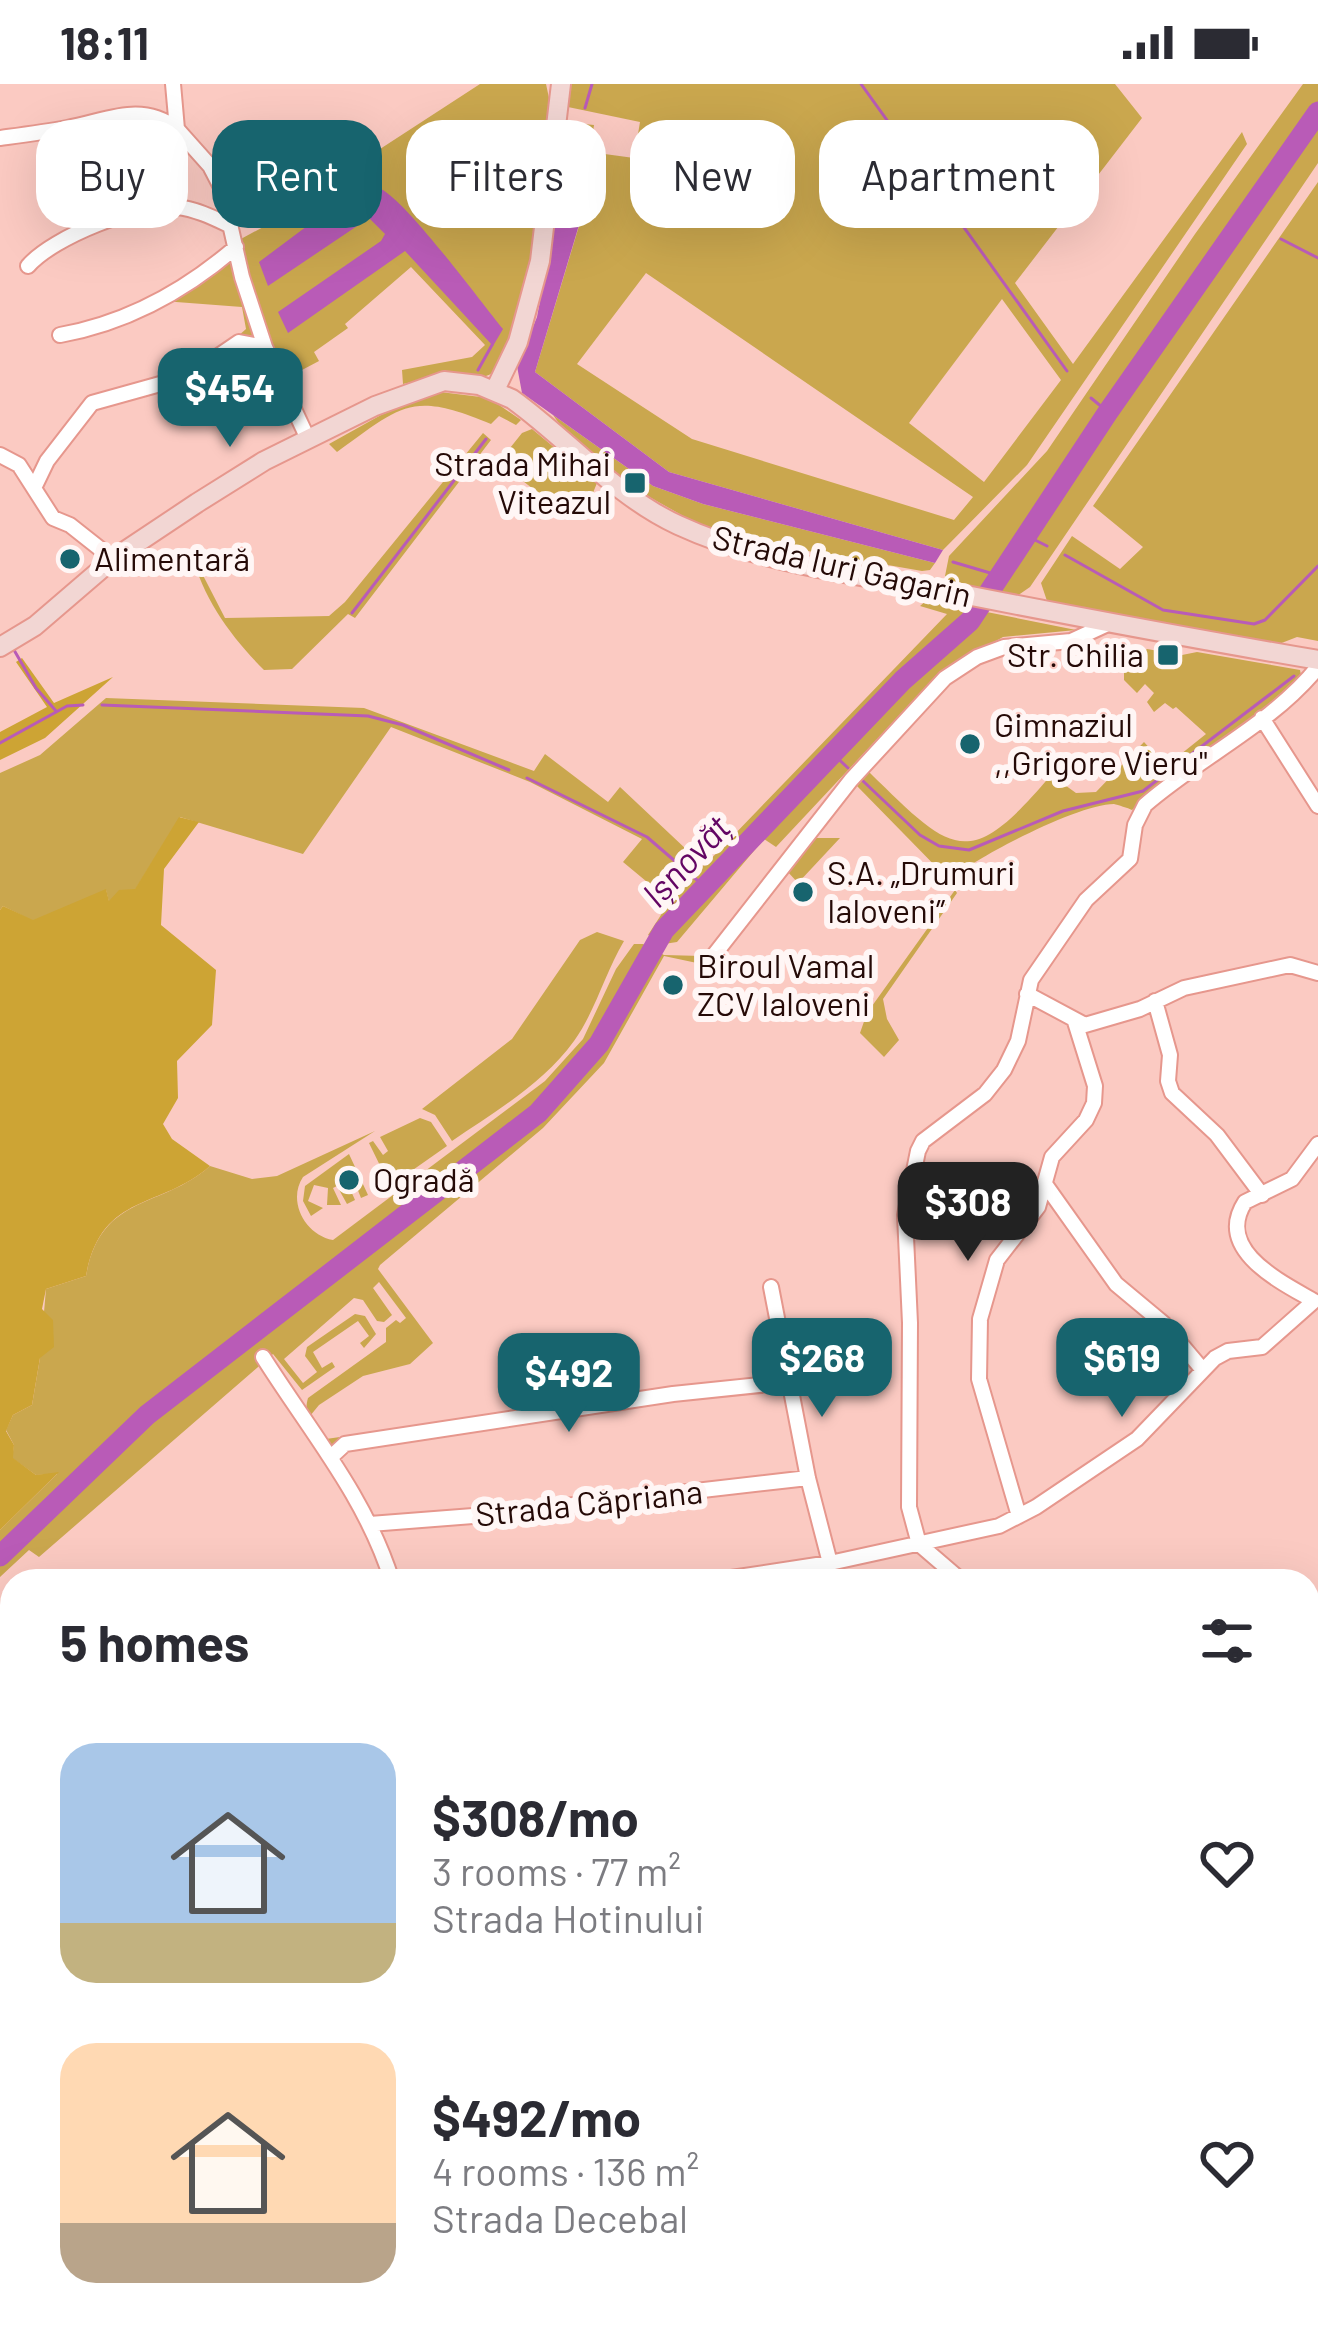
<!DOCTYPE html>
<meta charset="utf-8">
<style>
:root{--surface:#fff;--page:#f7f7f7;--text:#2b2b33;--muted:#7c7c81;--accent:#17646e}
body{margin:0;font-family:Barlow,sans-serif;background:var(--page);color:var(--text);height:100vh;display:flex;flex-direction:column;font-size:45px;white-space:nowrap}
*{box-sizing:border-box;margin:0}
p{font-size:39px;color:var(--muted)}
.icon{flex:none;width:66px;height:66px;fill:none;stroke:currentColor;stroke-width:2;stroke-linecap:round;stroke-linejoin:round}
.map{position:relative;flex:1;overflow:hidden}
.drawer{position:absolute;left:0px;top:1485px;width:1320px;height:771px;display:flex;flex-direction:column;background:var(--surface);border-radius:36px 36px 0 0;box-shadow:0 12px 48px #0002}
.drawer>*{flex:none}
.banner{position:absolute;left:36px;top:36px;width:1248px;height:108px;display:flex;gap:24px}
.price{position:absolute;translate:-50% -102px;padding:0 27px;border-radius:24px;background:var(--accent);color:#fff;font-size:39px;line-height:78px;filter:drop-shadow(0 3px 6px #0008)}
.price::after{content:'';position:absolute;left:50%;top:72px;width:36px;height:27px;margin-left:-18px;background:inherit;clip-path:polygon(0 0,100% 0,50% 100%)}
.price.on{background:#222;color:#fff}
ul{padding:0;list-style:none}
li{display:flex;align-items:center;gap:36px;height:300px;padding:0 60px}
li span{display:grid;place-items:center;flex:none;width:336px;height:240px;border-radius:36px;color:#555}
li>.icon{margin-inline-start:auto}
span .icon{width:144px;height:144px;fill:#fffc;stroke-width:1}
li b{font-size:51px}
h2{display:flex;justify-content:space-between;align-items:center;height:144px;padding:0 60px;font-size:51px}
.chip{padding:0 42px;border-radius:36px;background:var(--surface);box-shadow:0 12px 48px #0002;font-size:42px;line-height:108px}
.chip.on{background:var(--accent);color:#fff}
.status{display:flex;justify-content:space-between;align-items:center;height:84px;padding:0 60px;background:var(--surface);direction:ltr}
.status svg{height:33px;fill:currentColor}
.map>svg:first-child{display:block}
.green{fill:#caa74e;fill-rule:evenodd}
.forest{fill:#cda434}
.water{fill:#b95bb7}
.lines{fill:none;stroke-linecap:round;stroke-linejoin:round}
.stream{stroke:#b95bb7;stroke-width:3}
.river{stroke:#b95bb7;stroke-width:21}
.street-casing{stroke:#e6978d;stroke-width:18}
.secondary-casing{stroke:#e6978d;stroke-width:22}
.street{stroke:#fff;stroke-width:14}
.secondary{stroke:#f2d6d3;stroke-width:18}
.poi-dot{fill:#17646e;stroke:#fff6f5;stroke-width:4.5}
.labels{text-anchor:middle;stroke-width:12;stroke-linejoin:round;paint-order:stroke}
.poi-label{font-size:33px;fill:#250a07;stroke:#fff6f5;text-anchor:start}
.street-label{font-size:33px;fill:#250a07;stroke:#fff6f5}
.water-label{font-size:36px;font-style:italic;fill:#630563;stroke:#fff6f5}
</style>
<div class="status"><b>18:11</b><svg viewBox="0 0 49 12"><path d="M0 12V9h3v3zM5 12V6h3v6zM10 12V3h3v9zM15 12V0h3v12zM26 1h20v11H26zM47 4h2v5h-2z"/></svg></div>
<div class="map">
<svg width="1318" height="2254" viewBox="0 0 1318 2254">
<rect width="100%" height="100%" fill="#fbcac2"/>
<!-- green -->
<path class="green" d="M 480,0 L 546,0 L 549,14 C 546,60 535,277 486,292 C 478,294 467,290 458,290 C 440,291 421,296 403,300 L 402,286 L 472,273 L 485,261 L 411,183 L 345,240 L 348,244 L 314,268 L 319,277 L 285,295 L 269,255 L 239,156 L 293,127 L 317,106 Z
M 572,0 L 1115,0 L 1142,34 L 1015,199 L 1073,280 L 1242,48 L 1247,60 L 1027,381 L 943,466 L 669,388 L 535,288 L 579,142 L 557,126 L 564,38 L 594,41 L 590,68 L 634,74 L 640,38 L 568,23 L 567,12 ZM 646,189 L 973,413 L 954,436 L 692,355 L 577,280 ZM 1002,215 L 1061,296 L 984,398 L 909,339 Z
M 1303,0 L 1318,0 L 1318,79 L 1030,503 L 1017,512 L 951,500 L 945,492 L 949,472 L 1047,367 L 1195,150 Z
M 1318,98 L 1318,557 L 1297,553 L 1279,560 L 1047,517 L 1041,499 L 1072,452 L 1120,485 L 1143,463 L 1093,422 Z
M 233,172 L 258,254 L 237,253 L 246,245 L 242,223 L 163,217 Z
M 440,308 L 489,314 L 521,336 L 516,341 L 499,332 L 491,340 C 412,307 403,320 337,368 L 329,360 L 381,331 Z
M 553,331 L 653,402 L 703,420 L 935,479 L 930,486 L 922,487 L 733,454 L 701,442 L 637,406 L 563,345 Z
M 532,345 L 597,399 L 588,421 L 579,414 L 553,420 L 507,385 L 502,374 L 522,349 Z
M 483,349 L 491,356 L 355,534 L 348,530 L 292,585 L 264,586 C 232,554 203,515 192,470 L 225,534 L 329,532 L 345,518 Z
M 927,516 L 1076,546 L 1003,553 L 939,589 L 776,763 L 764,755 L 677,858 L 664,860 L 648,851 L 670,817 L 623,778 L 642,755 L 530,698 L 391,643 L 303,770 L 180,733 L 135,806 L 109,818 L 106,806 L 33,837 L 3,822 L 0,826 L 0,689 L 40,671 L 106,614 L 364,624 L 534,687 L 545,670 L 608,718 L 620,703 L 704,782 L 947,530 L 920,522 Z
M 1147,565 L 1182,571 L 1197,568 L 1300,586 L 1301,591 L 1264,626 L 1191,677 L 1132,726 C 1128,724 1118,721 1114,720 C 1078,720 977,773 949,796 L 857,702 L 869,688 C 952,769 968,790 1051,691 L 1076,709 L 1096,708 L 1144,658 L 1166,682 L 1206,650 L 1176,623 L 1173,625 L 1165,619 L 1154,628 L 1147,618 L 1154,609 L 1145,600 L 1137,609 L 1124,596 L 1124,585 Z
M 814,754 L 840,754 L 798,799 L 787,787 Z
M 955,806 L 957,809 L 883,915 L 887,935 L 899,956 L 884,973 L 860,949 L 867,929 Z
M 597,848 L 624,857 C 605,889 595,928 574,957 C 543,1000 494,1028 452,1057 L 435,1031 L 422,1025 L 512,955 L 580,856 Z
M 634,860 L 643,860 L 664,871 L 702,872 L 697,879 L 664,872 L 604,979 L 543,1044 L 380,1181 L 378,1185 L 433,1259 L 410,1280 L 363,1292 L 319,1321 L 310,1332 L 326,1355 L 340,1353 L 333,1361 L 328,1360 C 316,1345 302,1334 308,1314 L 386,1258 L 386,1244 L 396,1236 L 400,1239 L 406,1234 L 379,1198 L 373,1204 L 392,1231 L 384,1238 L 377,1237 L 363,1216 L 354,1214 L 284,1275 L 303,1299 L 317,1288 L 305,1272 L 307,1263 L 355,1230 L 365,1232 L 376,1250 L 364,1264 L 360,1259 L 369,1252 L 358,1237 L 313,1268 L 322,1284 L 332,1278 L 335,1283 L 302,1306 L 273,1270 L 39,1473 L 29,1466 L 0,1493 L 0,1446 L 57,1390 L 36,1391 L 12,1374 L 14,1361 L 6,1346 L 13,1331 L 32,1321 L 40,1274 L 46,1205 L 86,1192 C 101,1109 160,1126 210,1082 L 252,1095 L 277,1092 L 375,1047 L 303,1093 C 287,1117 305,1151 333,1156 L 545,997 L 583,955 L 616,885 Z
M 420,1034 L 431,1038 L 447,1062 L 390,1102 L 369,1059 L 373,1057 L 383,1071 L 388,1067 L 380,1053 Z
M 349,1070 L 368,1111 L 361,1114 L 357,1104 L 360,1102 L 351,1083 L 337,1089 L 346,1109 L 351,1107 L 355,1116 L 347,1120 L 337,1102 L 333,1104 L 341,1121 L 327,1121 L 328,1104 L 314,1101 L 308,1117 L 323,1124 L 311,1132 L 303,1117 L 305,1102 Z"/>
<!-- forest -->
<path class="forest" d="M 22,574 L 54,619 L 113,593 L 45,654 L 0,676 L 0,648 L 47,623 L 16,578 Z
M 179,733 L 199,738 L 164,785 L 161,841 L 216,886 L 212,941 L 177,977 L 178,1014 L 163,1040 L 172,1055 L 210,1082 C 160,1126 101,1108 86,1192 L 46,1205 L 42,1225 L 53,1236 L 54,1263 L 40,1274 L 32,1321 L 13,1331 L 6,1347 L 14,1361 L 13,1374 L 36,1391 L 59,1388 L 0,1446 L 0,826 L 3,822 L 33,836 L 106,805 L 109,817 L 119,806 L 135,805 Z"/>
<!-- water -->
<path class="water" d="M 362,101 C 367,102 376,103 381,105 C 408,119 480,217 503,245 L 493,262 L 405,167 L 288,249 L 278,228 L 381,157 L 385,150 L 369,134 L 268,202 L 259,178 Z
M 557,126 L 579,141 L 535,288 L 669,388 L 943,466 L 935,479 L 703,420 L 653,402 L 522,309 L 517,282 L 537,233 Z"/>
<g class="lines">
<!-- stream -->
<path class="stream" d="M 861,0 L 1067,287
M 585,24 L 592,0
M 573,137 L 583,44
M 1281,155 L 1318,174
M 478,286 L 492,261
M 1091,314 L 1108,328
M 1025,451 L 1047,462
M 1065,471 L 1163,526 L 1254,540 L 1265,536 L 1318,482
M 953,478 L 997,491
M 352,529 L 486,355
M 14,566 L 36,604 L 56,627
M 102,621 L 368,632 L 403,641 L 509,686
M 0,659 L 67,622 L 83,621
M 832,669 L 848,684
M 527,694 L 647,753 L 705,803
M 863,697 L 920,751 L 939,762 L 969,766 L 1063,727 L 1143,707 L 1294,592
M 1308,1939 L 1318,1943"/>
<!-- river -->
<path class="river" d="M 0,1472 L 147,1331 L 538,1029 L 599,960 L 664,846 L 903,596 L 970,537 L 1108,328 L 1318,28"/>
<!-- street casing -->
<g class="street-casing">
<path id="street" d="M 173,0 L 177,45 L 210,82 L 222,105 L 242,193 L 265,263 L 308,355
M 0,54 C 22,51 45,48 67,44 C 107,37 140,17 177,45
M 28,182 C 53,153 138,119 177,123 C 196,125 214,134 231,142
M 60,251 C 127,239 185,207 236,163
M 0,371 L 19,381 L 53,434 L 70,441 L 113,475
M 34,404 L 47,377 L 92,319 L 189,292 L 239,258 L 265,263
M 1262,634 L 1318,722
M 707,880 L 851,696 L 945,594 L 977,573 L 1004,563 L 1071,557 L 1110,539
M 1027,910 L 1085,941 L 1140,925 L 1184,904 L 1290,881 L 1318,889
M 1155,917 L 1170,971 L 1168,997 L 1172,1009 L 1217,1051 L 1262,1111
M 1045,1100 L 1116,1200 L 1164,1240 L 1202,1285
M 771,1203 L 808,1394 L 830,1479
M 263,1273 C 309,1346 366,1413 392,1497
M 331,1373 L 345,1360 L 673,1310 L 789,1298
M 1019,1432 L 979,1295 L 980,1235 L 997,1176 L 1038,1123 L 1052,1073 L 1086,1036 L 1094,1019 L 1095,1002 L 1075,938
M 370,1440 L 486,1431 L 808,1394
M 711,1497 L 830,1479 L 999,1442 L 1036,1423 L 1137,1355 L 1215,1274 L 1228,1267 L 1262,1263 L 1314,1217 C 1281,1198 1214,1166 1245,1118 L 1292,1095 L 1318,1060
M 962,1497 L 919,1460 L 909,1423 L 910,1239 L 905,1131 L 918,1067 L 923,1057 L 985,1010 L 1004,986 L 1018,957 L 1031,896 L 1086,816 L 1130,775 L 1135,741 L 1145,721 C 1200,673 1272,640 1318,583
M 0,1715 L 12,1709
M 1308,1916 L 1318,1922
M 643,2254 L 652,2244"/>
</g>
<!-- secondary casing -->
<g class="secondary-casing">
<path id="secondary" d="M 495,306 L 518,258 L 540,177 L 561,0
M 0,563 L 35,542 L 113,475 L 197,419 L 264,377 L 375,322 L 444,297 L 479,301 L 512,315 C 568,355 615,412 678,441 C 762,480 860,491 951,508 C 1073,532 1195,555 1318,576
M 1308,1650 L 1318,1617
M 879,2254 L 887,2244"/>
</g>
<!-- street -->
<use href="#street" class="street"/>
<!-- secondary -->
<use href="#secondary" class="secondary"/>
</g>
<!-- markers -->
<g class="poi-dot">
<rect x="623" y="387" width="24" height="24" rx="6"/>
<circle cx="70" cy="475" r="12"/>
<rect x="1156" y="559" width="24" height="24" rx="6"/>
<circle cx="970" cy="660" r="12"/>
<circle cx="803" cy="808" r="12"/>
<circle cx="673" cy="901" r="12"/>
<circle cx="349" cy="1096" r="12"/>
</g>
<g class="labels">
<!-- poi labels -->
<g class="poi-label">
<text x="611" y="392" text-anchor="end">Strada Mihai<tspan x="611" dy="38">Viteazul</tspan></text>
<text x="94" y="487">Alimentară</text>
<text x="1144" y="583" text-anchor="end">Str. Chilia</text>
<text x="994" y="653">Gimnaziul<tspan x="994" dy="38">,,Grigore Vieru"</tspan></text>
<text x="827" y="801">S.A. „Drumuri<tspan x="827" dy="38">Ialoveni”</tspan></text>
<text x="697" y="894">Biroul Vamal<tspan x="697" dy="38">ZCV Ialoveni</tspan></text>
<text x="373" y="1108">Ogradă</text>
</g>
<!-- street labels -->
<g class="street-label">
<text transform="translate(842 482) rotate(13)" y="12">Strada Iuri Gagarin</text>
<text transform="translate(589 1419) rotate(-6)" y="12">Strada Căpriana</text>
</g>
<!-- water labels -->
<g class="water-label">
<text transform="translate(686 777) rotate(-47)" y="13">Ișnovăț</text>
</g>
</g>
</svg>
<b class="price" style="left:230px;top:366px">$454</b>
<b class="price on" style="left:968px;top:1180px">$308</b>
<b class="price" style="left:822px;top:1336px">$268</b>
<b class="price" style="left:1122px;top:1336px">$619</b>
<b class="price" style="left:569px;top:1351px">$492</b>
<div class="banner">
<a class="chip">Buy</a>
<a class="chip on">Rent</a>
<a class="chip">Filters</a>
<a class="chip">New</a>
<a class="chip">Apartment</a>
</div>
<section class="drawer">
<h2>5 homes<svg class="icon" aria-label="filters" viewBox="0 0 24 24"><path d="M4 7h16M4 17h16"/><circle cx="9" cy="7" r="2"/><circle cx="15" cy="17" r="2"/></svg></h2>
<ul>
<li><span style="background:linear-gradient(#a9c7e8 75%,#c2b280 0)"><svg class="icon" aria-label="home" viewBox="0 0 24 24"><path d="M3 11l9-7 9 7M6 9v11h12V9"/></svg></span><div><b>$308/mo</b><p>3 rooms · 77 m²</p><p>Strada Hotinului</p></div><svg class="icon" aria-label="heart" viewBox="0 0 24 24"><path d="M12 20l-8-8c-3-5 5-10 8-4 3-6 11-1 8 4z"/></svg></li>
<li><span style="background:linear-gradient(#ffd9b3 75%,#b9a48a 0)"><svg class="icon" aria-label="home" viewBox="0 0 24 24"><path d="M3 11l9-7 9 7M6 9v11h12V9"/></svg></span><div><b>$492/mo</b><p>4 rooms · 136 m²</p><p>Strada Decebal</p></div><svg class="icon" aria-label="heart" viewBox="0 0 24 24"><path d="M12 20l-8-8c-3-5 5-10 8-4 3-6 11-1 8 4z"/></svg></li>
</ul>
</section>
</div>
